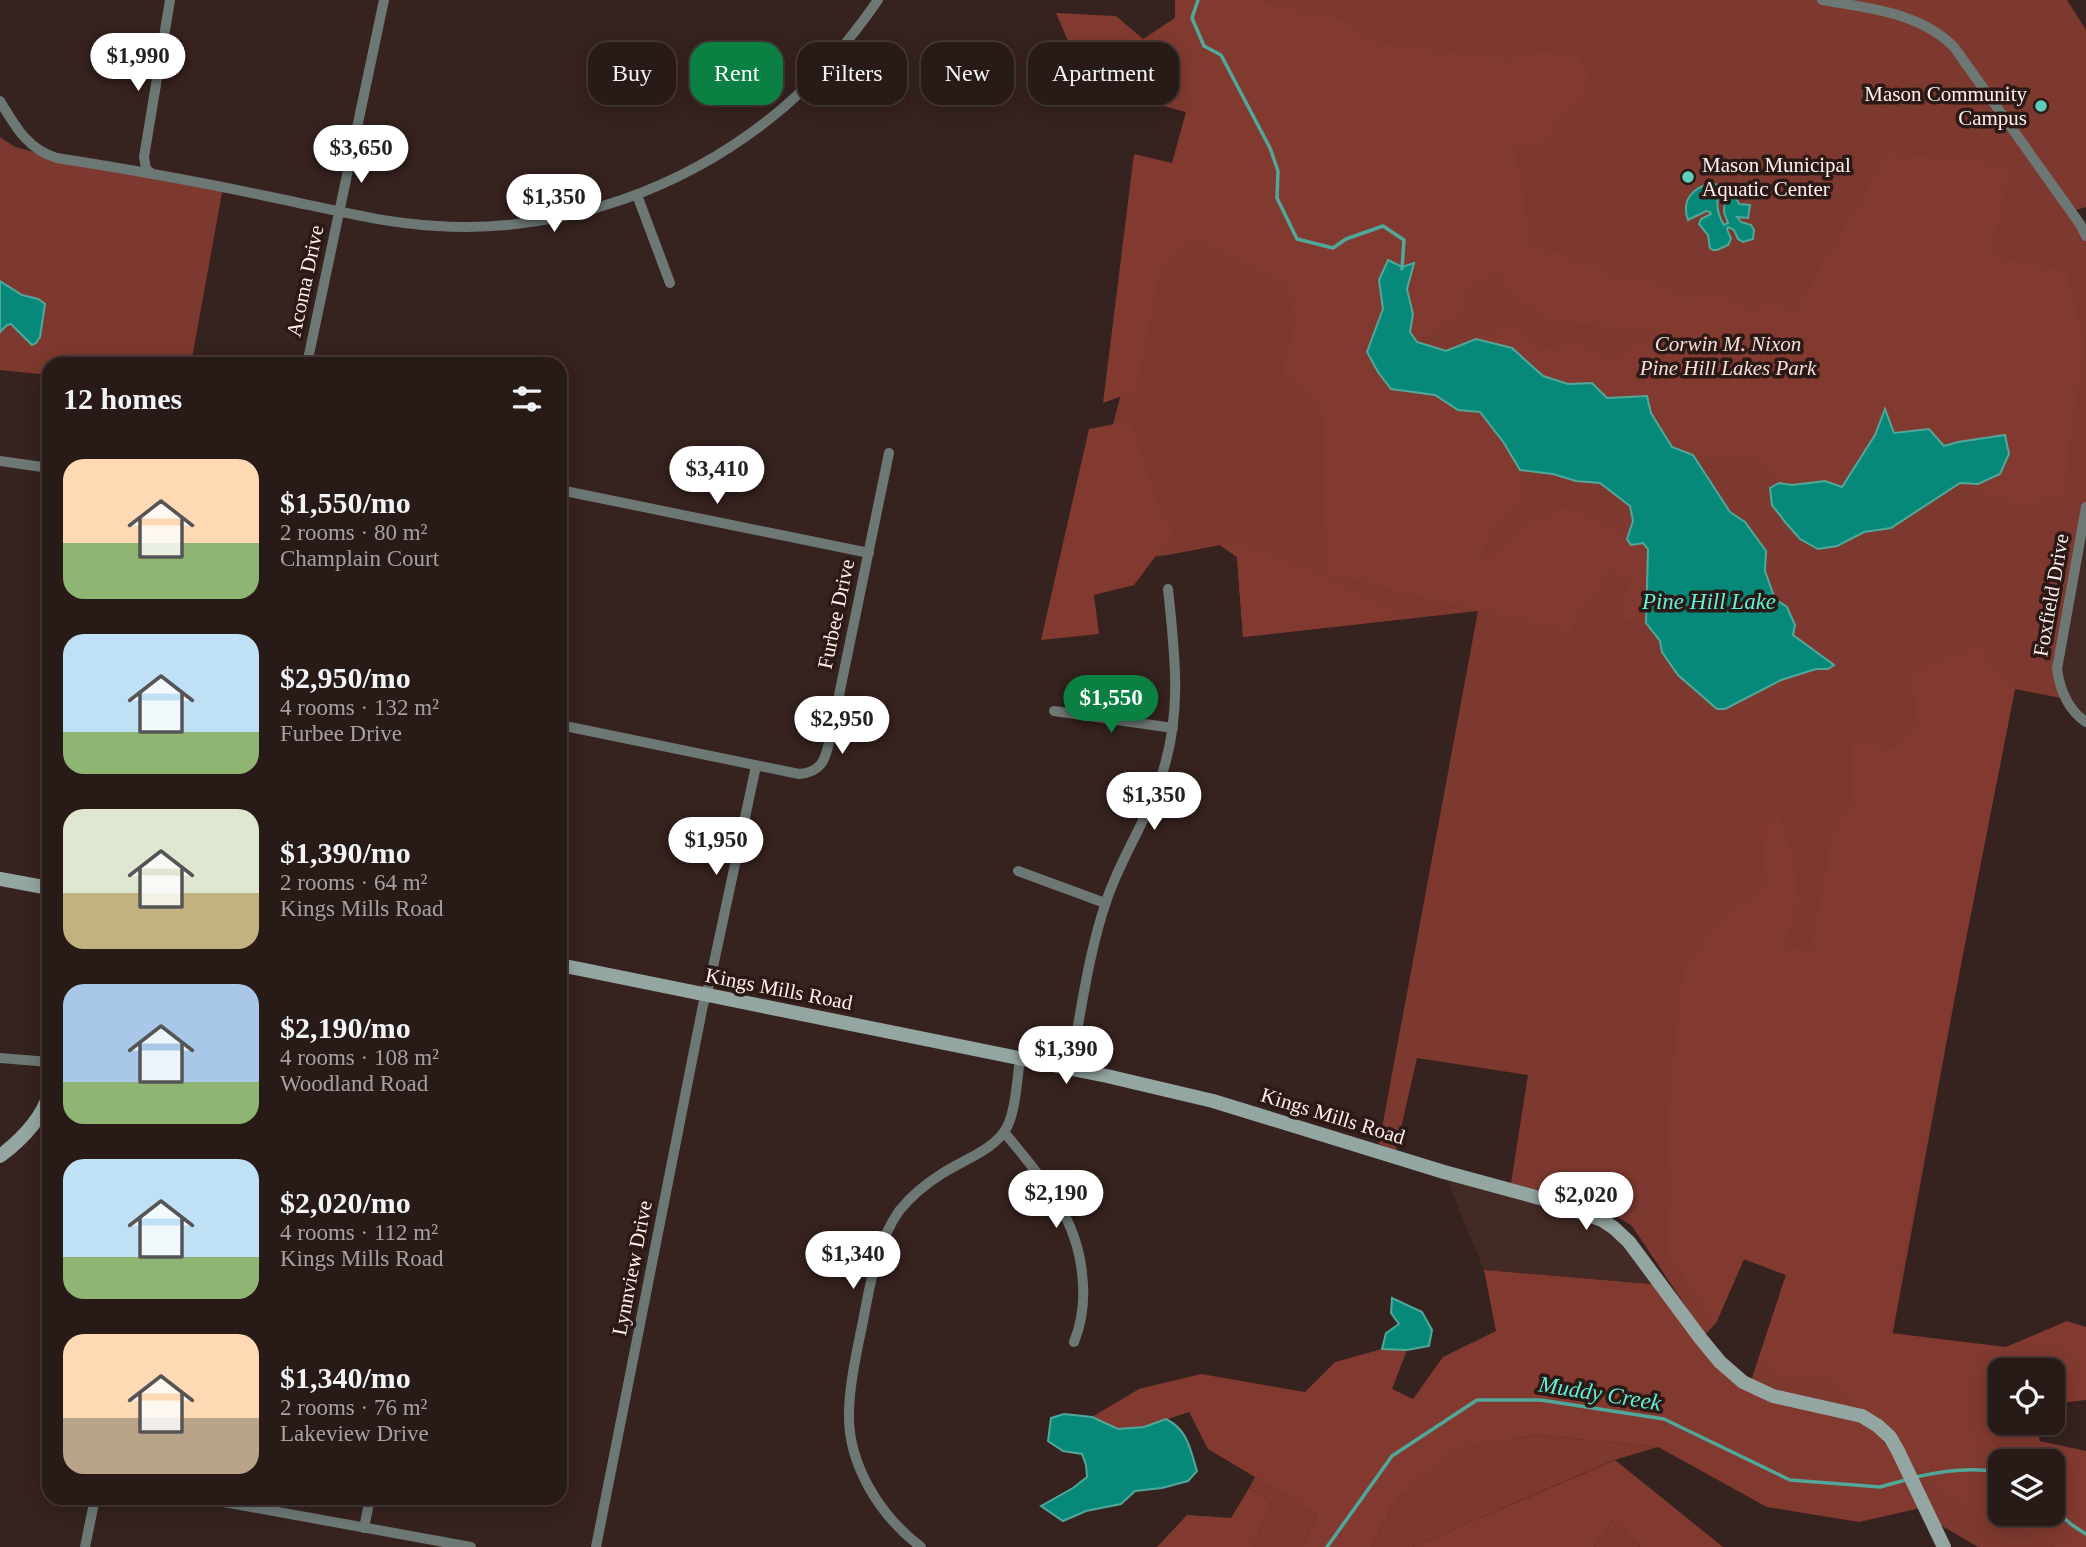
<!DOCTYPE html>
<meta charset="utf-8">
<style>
:root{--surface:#281a17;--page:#342724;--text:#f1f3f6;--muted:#a5a1a1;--line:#443836;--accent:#0b8043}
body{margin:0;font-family:Georgia,serif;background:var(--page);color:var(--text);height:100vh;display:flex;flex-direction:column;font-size:26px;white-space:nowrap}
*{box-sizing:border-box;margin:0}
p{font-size:23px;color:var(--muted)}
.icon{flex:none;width:38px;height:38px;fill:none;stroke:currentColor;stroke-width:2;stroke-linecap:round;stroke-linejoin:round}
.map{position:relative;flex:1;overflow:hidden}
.panel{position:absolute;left:42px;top:357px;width:525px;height:1148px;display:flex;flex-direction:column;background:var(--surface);border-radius:21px;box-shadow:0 4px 18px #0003,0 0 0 2px var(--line)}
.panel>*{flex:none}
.top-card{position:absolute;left:588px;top:42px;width:665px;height:63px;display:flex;gap:14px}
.tools{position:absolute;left:1988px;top:1358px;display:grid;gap:14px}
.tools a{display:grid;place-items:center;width:77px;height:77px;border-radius:14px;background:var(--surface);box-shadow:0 4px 18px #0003,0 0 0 2px var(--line);font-size:35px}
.price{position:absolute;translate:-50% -60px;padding:0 16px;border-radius:24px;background:#fff;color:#222;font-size:23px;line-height:46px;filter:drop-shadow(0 2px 4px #0008)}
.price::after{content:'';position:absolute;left:50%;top:42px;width:21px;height:16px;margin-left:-10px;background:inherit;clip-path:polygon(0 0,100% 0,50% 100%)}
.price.current{background:var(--accent);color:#fff}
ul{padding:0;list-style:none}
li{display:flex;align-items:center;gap:21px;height:175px;padding:0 21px}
li span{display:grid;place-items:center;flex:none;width:196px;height:140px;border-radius:21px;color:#555}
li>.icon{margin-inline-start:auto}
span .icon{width:84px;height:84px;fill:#fffc;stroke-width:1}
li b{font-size:30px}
h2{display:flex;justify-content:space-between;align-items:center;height:84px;padding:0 21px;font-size:30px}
.tag{padding:0 24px;border-radius:21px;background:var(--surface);box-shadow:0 4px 18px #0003,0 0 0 2px var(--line);font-size:24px;line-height:63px}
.tag.current{background:var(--accent);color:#fff}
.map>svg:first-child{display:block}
.built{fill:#442a25}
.green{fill:#7d392f}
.forest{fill:#823a30;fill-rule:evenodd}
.water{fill:#068978;stroke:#50a89b;stroke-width:2}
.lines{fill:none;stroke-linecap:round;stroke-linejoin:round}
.stream{stroke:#50a89b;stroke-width:3.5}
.street{stroke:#6d7875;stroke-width:10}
.secondary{stroke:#94a6a2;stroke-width:14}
.poi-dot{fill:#5cceba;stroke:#2b1915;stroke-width:2.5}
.labels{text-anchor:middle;stroke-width:7;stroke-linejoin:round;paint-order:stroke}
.poi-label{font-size:21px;fill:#fdefed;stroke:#2b1915;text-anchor:end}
.street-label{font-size:21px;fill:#fdefed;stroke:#2b1915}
.park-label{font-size:21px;font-style:italic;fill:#f4ddd9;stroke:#2b1915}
.water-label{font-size:23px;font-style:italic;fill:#5ef3db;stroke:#2b1915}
</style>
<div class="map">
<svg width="2086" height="1547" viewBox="0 0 2086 1547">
<rect width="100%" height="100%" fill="#36221f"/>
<!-- built -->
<path class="built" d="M 2086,507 L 2086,722 L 2066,699 L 2059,648 Z
M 1444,1172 L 1602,1220 L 1662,1285 L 1484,1270 Z"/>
<!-- green -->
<path class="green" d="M 1224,0 L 2067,0 L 2086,30 L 2086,207 L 2072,211 L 2086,236 L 2086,507 L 2059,648 L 2066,699 L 2015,689 L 1962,959 L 1877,1418 L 1750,1384 L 1786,1275 L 1744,1259 L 1716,1323 L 1705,1335 L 1632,1226 L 1611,1213 L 1580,1201 L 1511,1183 L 1528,1075 L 1417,1058 L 1396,1150 L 1379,1144 L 1478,611 L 1243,637 L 1237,557 L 1220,545 L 1168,555 L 1076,566 Z
M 0,137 L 15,147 L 57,158 L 223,187 L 191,364 L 49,364 L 49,375 L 0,370 Z
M 1538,1435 L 1658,1447 L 1614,1460 L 1413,1547 L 1372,1547 L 1396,1500 L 1457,1446 Z
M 1898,1451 L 1988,1520 L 2026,1529 L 2054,1547 L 1978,1547 L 1932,1520 Z
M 1255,1477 L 1317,1514 L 1302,1547 L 1253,1547 L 1272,1503 L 1249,1488 Z
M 1612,1521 L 1640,1547 L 1594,1547 Z"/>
<!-- forest -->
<path class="forest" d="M 1175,0 L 1253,0 L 1343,20 L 1373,42 L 1512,59 L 1537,51 L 1578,55 L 1588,76 L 1582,102 L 1560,120 L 1544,144 L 1515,149 L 1531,246 L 1564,254 L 1576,264 L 1601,266 L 1614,280 L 1656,280 L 1686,298 L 1724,293 L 1747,310 L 1779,297 L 1794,313 L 1888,153 L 2012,164 L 1990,255 L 2066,271 L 2085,343 L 2070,439 L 2064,493 L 2025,508 L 1966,489 L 1996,476 L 2005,435 L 1958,442 L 1944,446 L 1929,429 L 1894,434 L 1884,411 L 1875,435 L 1841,488 L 1825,481 L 1792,485 L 1779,483 L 1755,456 L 1693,455 L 1672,447 L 1647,396 L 1607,398 L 1592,383 L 1568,384 L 1543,376 L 1512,348 L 1476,339 L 1508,321 L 1538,349 L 1580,342 L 1613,358 L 1657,332 L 1551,321 L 1512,296 L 1497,273 L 1472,287 L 1460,315 L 1417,342 L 1410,332 L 1413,314 L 1407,289 L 1413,263 L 1402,267 L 1379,280 L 1383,309 L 1367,352 L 1391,389 L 1435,395 L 1458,410 L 1480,412 L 1504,443 L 1520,470 L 1522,497 L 1489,532 L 1483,559 L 1502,548 L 1507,540 L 1538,517 L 1550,518 L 1559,507 L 1579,510 L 1615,531 L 1630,531 L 1627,539 L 1643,543 L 1648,548 L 1646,623 L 1620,619 L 1627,589 L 1635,578 L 1611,573 L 1587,603 L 1570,633 L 1326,573 L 1324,414 L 1283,373 L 1295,319 L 1286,285 L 1194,239 L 1160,268 L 1136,391 L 1103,403 L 1134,154 L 1172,163 L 1186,112 L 1087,86 L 1056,13 L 1116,16 L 1143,39 L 1175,18 Z
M 1130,421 L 1161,515 L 1173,533 L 1134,585 L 1094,595 L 1099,634 L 1041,640 L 1089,429 Z
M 1220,545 L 1258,546 L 1412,618 L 1243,637 L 1237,557 Z
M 1977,645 L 2015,688 L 1905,1250 L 1891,1333 L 2006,1347 L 2067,1321 L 2086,1327 L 2086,1400 L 2053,1404 L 2053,1370 L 2000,1370 L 2000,1423 L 2035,1423 L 2040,1441 L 2086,1451 L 2086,1547 L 2054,1547 L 2026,1530 L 1988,1520 L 1946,1496 L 1873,1424 L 1925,1507 L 1859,1522 L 1767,1507 L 1658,1447 L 1538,1435 L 1457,1447 L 1396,1500 L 1372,1547 L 1302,1547 L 1317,1514 L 1208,1449 L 1189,1412 L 1144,1427 L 1118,1429 L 1092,1417 L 1139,1389 L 1201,1374 L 1305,1392 L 1335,1362 L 1382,1349 L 1407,1350 L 1392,1389 L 1413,1399 L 1443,1357 L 1496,1331 L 1484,1270 L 1662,1285 L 1743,1382 L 1868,1418 L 1830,1379 L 1779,1378 L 1758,1360 L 1786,1275 L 1744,1259 L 1716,1323 L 1666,1251 L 1670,1196 L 1668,1114 L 1684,965 L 1735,905 L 1767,888 L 1761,827 L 1779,812 L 1792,854 L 1799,906 L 1781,946 L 1811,950 L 1832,837 L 1851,803 L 1853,739 L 1894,748 L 1917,720 L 1911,671 ZM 2000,1461 L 2053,1461 L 2053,1514 L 2000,1514 Z
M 1615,1460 L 1723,1547 L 1640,1547 L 1612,1521 L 1594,1547 L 1413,1547 Z
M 1249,1488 L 1272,1503 L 1253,1547 L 1157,1547 L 1187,1515 L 1231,1518 Z"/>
<!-- water -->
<path class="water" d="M 1711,183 L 1721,186 C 1715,200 1716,212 1724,225 L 1728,223 L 1724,212 L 1725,201 L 1733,197 L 1737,200 L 1739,204 L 1750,205 L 1748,218 L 1737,217 L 1741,222 L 1751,225 L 1754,230 L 1753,239 L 1743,242 L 1738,239 L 1734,230 L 1728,227 L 1727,229 L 1731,239 L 1728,245 L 1717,250 L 1713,250 L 1710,248 L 1708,235 L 1699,224 L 1701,219 L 1711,214 L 1710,212 L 1706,211 L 1688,220 C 1681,201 1692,188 1711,183 Z
M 1388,260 L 1402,267 L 1414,263 L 1407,289 L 1413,314 L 1410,332 L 1417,342 L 1446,351 L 1476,339 L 1512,348 L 1543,376 L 1568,384 L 1592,383 L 1607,398 L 1647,396 L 1651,413 L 1672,447 L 1693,455 L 1730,512 L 1745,522 L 1766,551 L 1765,571 L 1775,599 L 1787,607 L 1795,625 L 1793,635 L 1834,665 L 1828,669 L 1816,669 L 1781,680 L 1725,709 L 1717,709 L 1678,675 L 1662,652 L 1660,641 L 1646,623 L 1648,549 L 1643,543 L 1631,545 L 1627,539 L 1633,521 L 1630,506 L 1600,483 L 1576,481 L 1553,474 L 1520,470 L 1504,443 L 1480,412 L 1458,410 L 1435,395 L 1391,389 L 1378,372 L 1367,352 L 1383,309 L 1379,280 Z
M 0,281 L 22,295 L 38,299 L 45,304 L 40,337 L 36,343 L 32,345 L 11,324 L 7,325 L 0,332 Z
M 1885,409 L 1894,433 L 1929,429 L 1944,446 L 1958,442 L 2005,435 L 2009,454 L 2000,474 L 1978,484 L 1960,483 L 1891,528 L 1864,532 L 1837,546 L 1818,549 L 1800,539 L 1786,523 L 1772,505 L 1770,488 L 1779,483 L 1792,485 L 1825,481 L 1842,487 L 1875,435 Z
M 1392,1298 L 1422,1312 L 1432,1330 L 1429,1346 L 1407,1350 L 1382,1349 L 1386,1333 L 1399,1324 L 1391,1313 Z
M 1064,1414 L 1092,1417 L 1118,1429 L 1144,1427 L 1166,1419 C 1188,1430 1190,1449 1197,1471 L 1188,1481 L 1162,1488 L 1135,1491 L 1121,1504 L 1086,1511 L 1063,1521 L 1041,1506 L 1073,1488 L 1087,1477 L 1086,1465 L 1082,1454 L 1063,1451 L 1048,1441 L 1051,1418 Z"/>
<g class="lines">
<!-- stream -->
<path class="stream" d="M 1198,0 L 1192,18 L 1204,46 L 1221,55 L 1270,148 L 1278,171 L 1277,198 L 1297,239 L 1333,248 L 1346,239 L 1383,226 L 1404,240 L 1402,269
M 1916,1477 C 1942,1471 1974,1466 2000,1473
M 2053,1508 L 2072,1525 L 2086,1534
M 1327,1547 L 1392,1456 L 1477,1400 L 1541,1400 L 1664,1419 L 1790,1480 L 1880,1487 L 1909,1479"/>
<!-- street -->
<path class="street" d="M 1822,0 C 1867,8 1920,12 1954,47 L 2080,224 L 2086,236
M 0,101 C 15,126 28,150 57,158 C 127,169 196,181 266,196 C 322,207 379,223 437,226 C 562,234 689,188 784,107 C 820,76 851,39 878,0
M 151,173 L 146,169 L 144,157 L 170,0
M 637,195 L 670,283
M 307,364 L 384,0
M 0,461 L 49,468
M 560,490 L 869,553
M 2086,507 L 2057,669 C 2060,690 2068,710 2086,722
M 1054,711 L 1173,728
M 560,725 L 799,774 C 825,772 826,755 831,734 L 889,453
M 1018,871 L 1105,903
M 0,1058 L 49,1062
M 1070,1069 C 1081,1013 1088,955 1106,902 C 1120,859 1146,822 1160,780 C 1183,716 1175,655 1168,589
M 40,1116 L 49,1122
M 1004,1132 C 1040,1176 1076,1214 1082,1273 C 1085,1297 1083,1320 1074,1342
M 202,1498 L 471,1547
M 364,1528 L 370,1498
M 85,1547 L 95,1498
M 596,1547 L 703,1005 L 710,981 L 756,766
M 921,1547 C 880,1516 847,1464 849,1411 C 850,1379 858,1347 864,1316 C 871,1279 877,1243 899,1211 C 911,1196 927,1183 943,1173 C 963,1160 996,1149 1007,1127 C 1016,1109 1017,1079 1020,1059"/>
<!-- secondary -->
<path class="secondary" d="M 0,879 L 49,888
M 560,965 L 1107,1076 L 1213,1101 L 1444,1172 L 1547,1200 L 1602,1220 L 1614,1228 L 1629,1242 L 1701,1339 L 1720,1362 L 1743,1382 L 1773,1396 L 1862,1416 L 1878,1426 L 1890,1437 L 1898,1451 L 1944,1547
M 0,1156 C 20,1141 41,1120 49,1095"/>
</g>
<!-- markers -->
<g class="poi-dot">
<circle cx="2041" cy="106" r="7"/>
<circle cx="1688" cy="177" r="7"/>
</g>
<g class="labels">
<!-- poi labels -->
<g class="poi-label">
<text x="2027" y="101">Mason Community<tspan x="2027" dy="24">Campus</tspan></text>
<text x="1702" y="172" text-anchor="start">Mason Municipal<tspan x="1702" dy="24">Aquatic Center</tspan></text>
</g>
<!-- street labels -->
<g class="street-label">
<text transform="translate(305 281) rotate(-78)" y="7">Acoma Drive</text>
<text transform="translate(2051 595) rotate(-80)" y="7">Foxfield Drive</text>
<text transform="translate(836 614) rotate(-78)" y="7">Furbee Drive</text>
<text transform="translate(779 989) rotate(11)" y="7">Kings Mills Road</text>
<text transform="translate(1333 1116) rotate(17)" y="7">Kings Mills Road</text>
<text transform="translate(632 1268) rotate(-79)" y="7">Lynnview Drive</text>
</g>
<!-- park labels -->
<g class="park-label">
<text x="1728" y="351">Corwin M. Nixon<tspan x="1728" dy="24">Pine Hill Lakes Park</tspan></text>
</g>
<!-- water labels -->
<g class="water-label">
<text x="1709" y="609">Pine Hill Lake</text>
<text transform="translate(1600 1393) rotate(9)" y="8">Muddy Creek</text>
</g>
</g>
</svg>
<div class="tools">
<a><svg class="icon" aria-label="locate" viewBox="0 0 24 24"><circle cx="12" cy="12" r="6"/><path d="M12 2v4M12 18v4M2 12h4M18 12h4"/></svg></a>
<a><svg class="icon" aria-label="layers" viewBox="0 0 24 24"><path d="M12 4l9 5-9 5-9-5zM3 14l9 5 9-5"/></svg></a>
</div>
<b class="price" style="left:138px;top:93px">$1,990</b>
<b class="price" style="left:361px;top:185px">$3,650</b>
<b class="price" style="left:554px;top:234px">$1,350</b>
<b class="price" style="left:717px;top:506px">$3,410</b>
<b class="price current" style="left:1111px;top:735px">$1,550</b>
<b class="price" style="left:842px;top:756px">$2,950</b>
<b class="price" style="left:1154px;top:832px">$1,350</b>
<b class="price" style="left:716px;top:877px">$1,950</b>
<b class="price" style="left:1066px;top:1086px">$1,390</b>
<b class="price" style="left:1056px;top:1230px">$2,190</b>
<b class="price" style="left:1586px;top:1232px">$2,020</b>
<b class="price" style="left:853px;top:1291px">$1,340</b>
<div class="top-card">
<a class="tag">Buy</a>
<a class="tag current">Rent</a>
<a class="tag">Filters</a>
<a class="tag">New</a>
<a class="tag">Apartment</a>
</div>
<section class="panel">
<h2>12 homes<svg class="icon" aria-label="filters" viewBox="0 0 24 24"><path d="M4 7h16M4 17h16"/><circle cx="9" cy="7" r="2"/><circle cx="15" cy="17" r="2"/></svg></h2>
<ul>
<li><span style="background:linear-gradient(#ffd9b3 60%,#8fb573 0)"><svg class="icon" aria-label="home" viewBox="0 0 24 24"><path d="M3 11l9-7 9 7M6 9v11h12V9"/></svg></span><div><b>$1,550/mo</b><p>2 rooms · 80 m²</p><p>Champlain Court</p></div></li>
<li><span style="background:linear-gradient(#bfe0f5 70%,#8fb573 0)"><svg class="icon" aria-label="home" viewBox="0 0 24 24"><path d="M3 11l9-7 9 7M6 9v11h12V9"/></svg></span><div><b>$2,950/mo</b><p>4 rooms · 132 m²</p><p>Furbee Drive</p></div></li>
<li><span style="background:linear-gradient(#dfe7d0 60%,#c2b280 0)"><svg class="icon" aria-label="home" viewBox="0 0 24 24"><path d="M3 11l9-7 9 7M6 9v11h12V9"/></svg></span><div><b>$1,390/mo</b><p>2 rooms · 64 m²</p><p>Kings Mills Road</p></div></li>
<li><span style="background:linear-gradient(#a9c7e8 70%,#8fb573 0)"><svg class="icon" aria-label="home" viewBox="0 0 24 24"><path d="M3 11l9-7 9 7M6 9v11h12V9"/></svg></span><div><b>$2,190/mo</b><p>4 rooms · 108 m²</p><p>Woodland Road</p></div></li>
<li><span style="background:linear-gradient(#bfe0f5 70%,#8fb573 0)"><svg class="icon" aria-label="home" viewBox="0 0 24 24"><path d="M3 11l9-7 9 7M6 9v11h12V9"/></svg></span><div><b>$2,020/mo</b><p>4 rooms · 112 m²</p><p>Kings Mills Road</p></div></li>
<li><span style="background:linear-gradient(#ffd9b3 60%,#b9a48a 0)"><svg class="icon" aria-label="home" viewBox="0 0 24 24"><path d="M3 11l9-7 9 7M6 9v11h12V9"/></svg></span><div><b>$1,340/mo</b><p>2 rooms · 76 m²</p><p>Lakeview Drive</p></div></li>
</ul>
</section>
</div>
